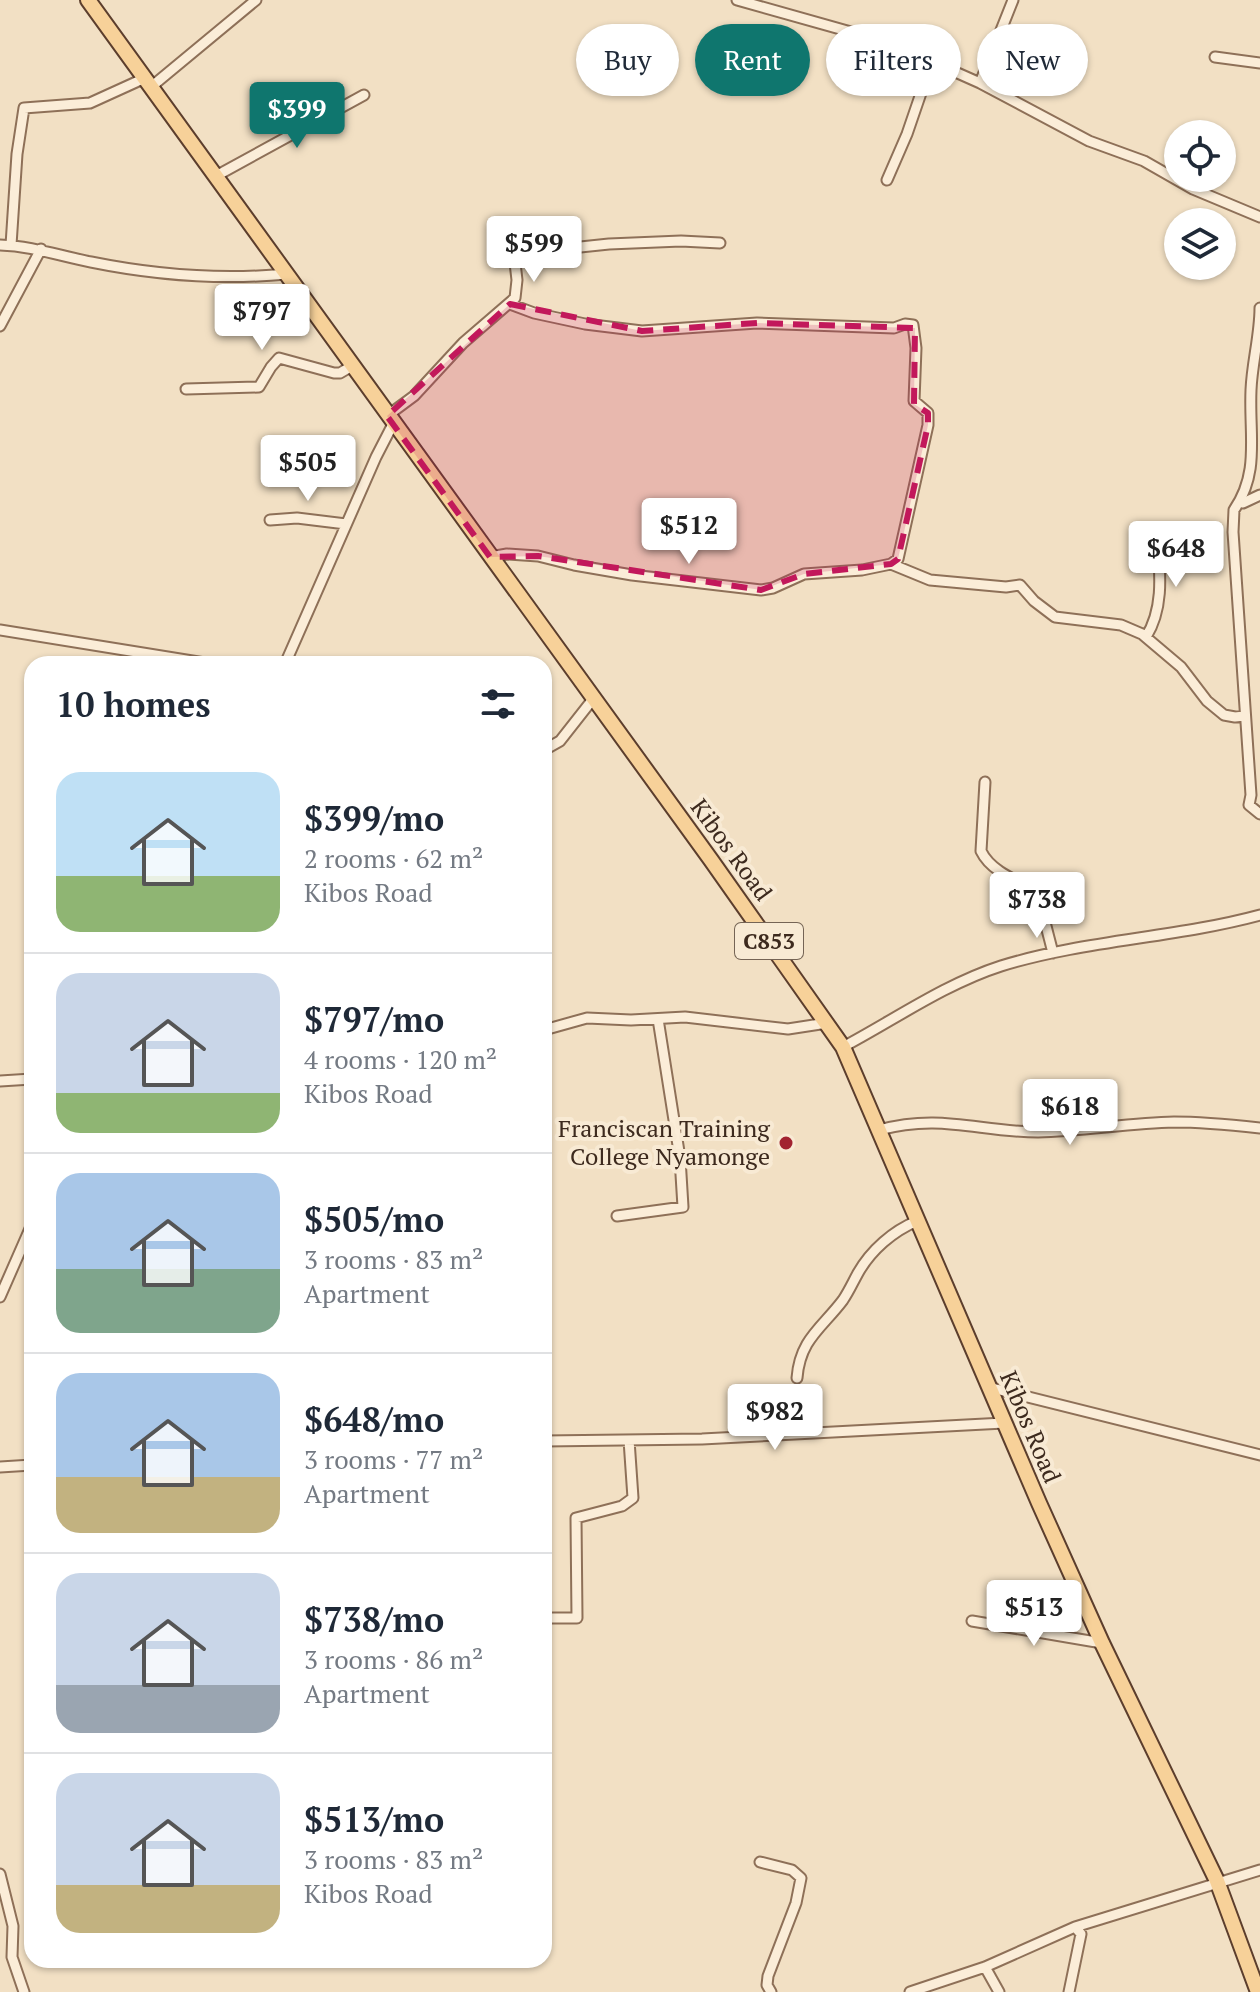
<!DOCTYPE html>
<meta charset="utf-8">
<style>
:root{--surface:#fff;--page:#f6f6f7;--text:#1f2937;--muted:#747a83;--line:#e0e1e3;--accent:#0f766e}
body{margin:0;font-family:"PT Serif",serif;background:var(--page);color:var(--text);height:100vh;display:flex;flex-direction:column;font-size:30px;white-space:nowrap}
*{box-sizing:border-box;margin:0}
p{font-size:26px;color:var(--muted)}
.icon{flex:none;width:44px;height:44px;fill:none;stroke:currentColor;stroke-width:2;stroke-linecap:round;stroke-linejoin:round}
.map{position:relative;flex:1;overflow:hidden}
.drawer{position:absolute;left:24px;top:656px;width:528px;height:1312px;display:flex;flex-direction:column;background:var(--surface);border-radius:24px;box-shadow:0 2px 6px #0004}
.drawer>*{flex:none}
.top-card{position:absolute;left:576px;top:24px;width:564px;height:72px;display:flex;gap:16px}
.buttons{position:absolute;left:1164px;top:120px;display:grid;gap:16px}
.buttons a{display:grid;place-items:center;width:72px;height:72px;border-radius:50%;background:var(--surface);box-shadow:0 2px 6px #0004;font-size:40px}
.price{position:absolute;translate:-50% -68px;padding:0 18px;border-radius:8px;background:#fff;color:#222;font-size:26px;line-height:52px;filter:drop-shadow(0 2px 4px #0008)}
.price::after{content:'';position:absolute;left:50%;top:48px;width:24px;height:18px;margin-left:-12px;background:inherit;clip-path:polygon(0 0,100% 0,50% 100%)}
.price.selected{background:var(--accent);color:#fff}
ul{padding:0;list-style:none}
li{display:flex;align-items:center;gap:24px;height:200px;padding:0 32px}
li+li{border-top:2px solid var(--line)}
li span{display:grid;place-items:center;flex:none;width:224px;height:160px;border-radius:24px;color:#555}
li>.icon{margin-inline-start:auto}
span .icon{width:96px;height:96px;fill:#fffc;stroke-width:1}
li b{font-size:34px}
h2{display:flex;justify-content:space-between;align-items:center;height:96px;padding:0 32px;font-size:34px}
.tag{padding:0 28px;border-radius:36px;background:var(--surface);box-shadow:0 2px 6px #0004;font-size:28px;line-height:72px}
.tag.selected{background:var(--accent);color:#fff}
.map>svg:first-child{display:block}
.lines{fill:none;stroke-linecap:round;stroke-linejoin:round}
.minor-casing{stroke:#8e7058;stroke-width:13}
.primary-casing{stroke:#5c3e2d;stroke-width:18}
.minor{stroke:#fbedd8;stroke-width:9}
.primary{stroke:#f7d199;stroke-width:14}
.marked{fill:#c2185b;fill-opacity:0.2;stroke:#c2185b;stroke-width:6;stroke-dasharray:16 10;stroke-linejoin:round}
.poi-dot{fill:#a22330;stroke:#f8ead4;stroke-width:3}
.labels{text-anchor:middle;stroke-width:8;stroke-linejoin:round;paint-order:stroke}
.shield{fill:#f8ead4;stroke:#756455;stroke-width:2}
.shield-label{font-size:22px;font-weight:bold;fill:#3d2a1e}
.street-label{font-size:24px;fill:#3d2a1e;stroke:#f8ead4}
.poi-label{font-size:24px;fill:#3d2a1e;stroke:#f8ead4;text-anchor:end}
</style>
<div class="map">
<svg width="1260" height="1992" viewBox="0 0 1260 1992">
<rect width="100%" height="100%" fill="#f2e0c4"/>
<g class="lines">
<!-- minor casing -->
<g class="minor-casing">
<path id="minor" d="M 737,0 L 890,43 L 980,83 L 1089,141 L 1144,161 L 1193,189 L 1260,217
M 1215,57 L 1260,63
M 980,83 L 1013,0
M 151,87 L 256,0
M 216,176 L 364,95
M 887,180 L 907,134 L 932,61
M 0,245 C 32,246 60,256 91,262 C 155,275 222,280 287,274
M 11,245 L 17,154 L 24,108 L 90,103 L 145,78
M 510,304 L 534,313 L 585,324 L 642,331 L 757,323 L 894,328 L 905,324 L 913,325 L 916,348 L 914,401 L 928,413 L 928,425 L 898,559 L 891,564
M 1260,308 C 1260,335 1252,363 1251,390 C 1249,436 1260,472 1234,510 L 1233,532 L 1251,795 L 1249,805 L 1260,814
M 0,326 L 41,249
M 186,389 L 259,387 L 271,367 L 279,358 L 334,373 L 340,373 L 352,366
M 387,416 L 414,396 L 463,343 L 515,298 L 517,280 L 514,254 L 609,244 L 681,241 L 720,243
M 1243,503 L 1260,495
M 270,520 L 297,518 L 346,524
M 490,557 L 507,554 L 538,556 L 574,565 L 632,575 L 761,590 L 773,588 L 804,574 L 862,570 L 891,564 L 930,580 L 1006,587 L 1020,585 L 1034,601 L 1055,617 L 1121,625 L 1142,634 L 1181,667 L 1207,701 L 1224,715 L 1235,717 L 1244,716
M 0,630 L 211,664
M 1146,637 C 1166,605 1159,566 1157,530
M 285,664 L 376,457 L 393,424
M 544,750 L 560,741 L 593,699
M 985,782 L 981,851 C 991,872 1018,881 1037,891 L 1053,953
M 544,1030 L 587,1018 L 631,1020 L 685,1017 L 788,1029 L 827,1023
M 843,1047 C 894,1020 945,984 1001,966 C 1085,940 1175,938 1260,915
M 0,1081 L 32,1079
M 879,1130 C 941,1113 979,1132 1038,1132 C 1083,1131 1129,1123 1174,1122 C 1202,1122 1232,1125 1260,1128
M 617,1216 L 683,1207 L 680,1158 L 658,1019
M 0,1297 L 32,1224
M 797,1378 C 800,1339 822,1328 843,1300 C 849,1291 853,1282 858,1273 C 871,1250 893,1231 917,1221
M 988,1387 L 1260,1455
M 544,1441 L 702,1439 L 1004,1423
M 0,1467 L 32,1465
M 544,1618 L 577,1618 L 576,1518 L 622,1506 L 633,1498 L 629,1440
M 972,1621 L 1102,1643
M 760,1862 L 792,1870 L 801,1878 L 796,1903 L 768,1976 L 767,1985 L 771,1992
M 0,1874 L 13,1926 L 12,1957 L 24,1992
M 1075,1927 L 1260,1870
M 985,1967 L 999,1992
M 910,1992 L 985,1967 L 1075,1927 L 1081,1934 L 1069,1992"/>
</g>
<!-- primary casing -->
<g class="primary-casing">
<path id="primary" d="M 88,0 L 711,860 L 843,1047 L 1039,1503 L 1102,1643 L 1217,1881 L 1258,1992"/>
</g>
<!-- minor -->
<use href="#minor" class="minor"/>
<!-- primary -->
<use href="#primary" class="primary"/>
</g>
<!-- marked area -->
<path class="marked" d="M 510,304 L 642,331 L 757,323 L 915,328 L 914,404 L 928,413 L 928,425 L 898,559 L 891,564 L 804,574 L 761,590 L 538,556 L 490,557 L 387,416 Z"/>
<!-- markers -->
<circle class="poi-dot" cx="786" cy="1143" r="8"/>
<g class="labels">
<!-- shield labels -->
<rect class="shield" x="735" y="923" width="68" height="36" rx="6"/>
<g class="shield-label">
<text x="769" y="949">C853</text>
</g>
<!-- street labels -->
<g class="street-label">
<text transform="translate(731 850) rotate(54)" y="8">Kibos Road</text>
<text transform="translate(1030 1427) rotate(67)" y="8">Kibos Road</text>
</g>
<!-- poi labels -->
<g class="poi-label">
<text x="770" y="1137">Franciscan Training<tspan x="770" dy="28">College Nyamonge</tspan></text>
</g>
</g>
</svg>
<div class="buttons">
<a><svg class="icon" aria-label="locate" viewBox="0 0 24 24"><circle cx="12" cy="12" r="6"/><path d="M12 2v4M12 18v4M2 12h4M18 12h4"/></svg></a>
<a><svg class="icon" aria-label="layers" viewBox="0 0 24 24"><path d="M12 4l9 5-9 5-9-5zM3 14l9 5 9-5"/></svg></a>
</div>
<b class="price selected" style="left:297px;top:150px">$399</b>
<b class="price" style="left:534px;top:284px">$599</b>
<b class="price" style="left:262px;top:352px">$797</b>
<b class="price" style="left:308px;top:503px">$505</b>
<b class="price" style="left:689px;top:566px">$512</b>
<b class="price" style="left:1176px;top:589px">$648</b>
<b class="price" style="left:1037px;top:940px">$738</b>
<b class="price" style="left:1070px;top:1147px">$618</b>
<b class="price" style="left:775px;top:1452px">$982</b>
<b class="price" style="left:1034px;top:1648px">$513</b>
<div class="top-card">
<a class="tag">Buy</a>
<a class="tag selected">Rent</a>
<a class="tag">Filters</a>
<a class="tag">New</a>
</div>
<section class="drawer">
<h2>10 homes<svg class="icon" aria-label="filters" viewBox="0 0 24 24"><path d="M4 7h16M4 17h16"/><circle cx="9" cy="7" r="2"/><circle cx="15" cy="17" r="2"/></svg></h2>
<ul>
<li><span style="background:linear-gradient(#bfe0f5 65%,#8fb573 0)"><svg class="icon" aria-label="home" viewBox="0 0 24 24"><path d="M3 11l9-7 9 7M6 9v11h12V9"/></svg></span><div><b>$399/mo</b><p>2 rooms · 62 m²</p><p>Kibos Road</p></div></li>
<li><span style="background:linear-gradient(#c9d6e8 75%,#8fb573 0)"><svg class="icon" aria-label="home" viewBox="0 0 24 24"><path d="M3 11l9-7 9 7M6 9v11h12V9"/></svg></span><div><b>$797/mo</b><p>4 rooms · 120 m²</p><p>Kibos Road</p></div></li>
<li><span style="background:linear-gradient(#a9c7e8 60%,#7fa58c 0)"><svg class="icon" aria-label="home" viewBox="0 0 24 24"><path d="M3 11l9-7 9 7M6 9v11h12V9"/></svg></span><div><b>$505/mo</b><p>3 rooms · 83 m²</p><p>Apartment</p></div></li>
<li><span style="background:linear-gradient(#a9c7e8 65%,#c2b280 0)"><svg class="icon" aria-label="home" viewBox="0 0 24 24"><path d="M3 11l9-7 9 7M6 9v11h12V9"/></svg></span><div><b>$648/mo</b><p>3 rooms · 77 m²</p><p>Apartment</p></div></li>
<li><span style="background:linear-gradient(#c9d6e8 70%,#9aa5b1 0)"><svg class="icon" aria-label="home" viewBox="0 0 24 24"><path d="M3 11l9-7 9 7M6 9v11h12V9"/></svg></span><div><b>$738/mo</b><p>3 rooms · 86 m²</p><p>Apartment</p></div></li>
<li><span style="background:linear-gradient(#c9d6e8 70%,#c2b280 0)"><svg class="icon" aria-label="home" viewBox="0 0 24 24"><path d="M3 11l9-7 9 7M6 9v11h12V9"/></svg></span><div><b>$513/mo</b><p>3 rooms · 83 m²</p><p>Kibos Road</p></div></li>
</ul>
</section>
</div>
